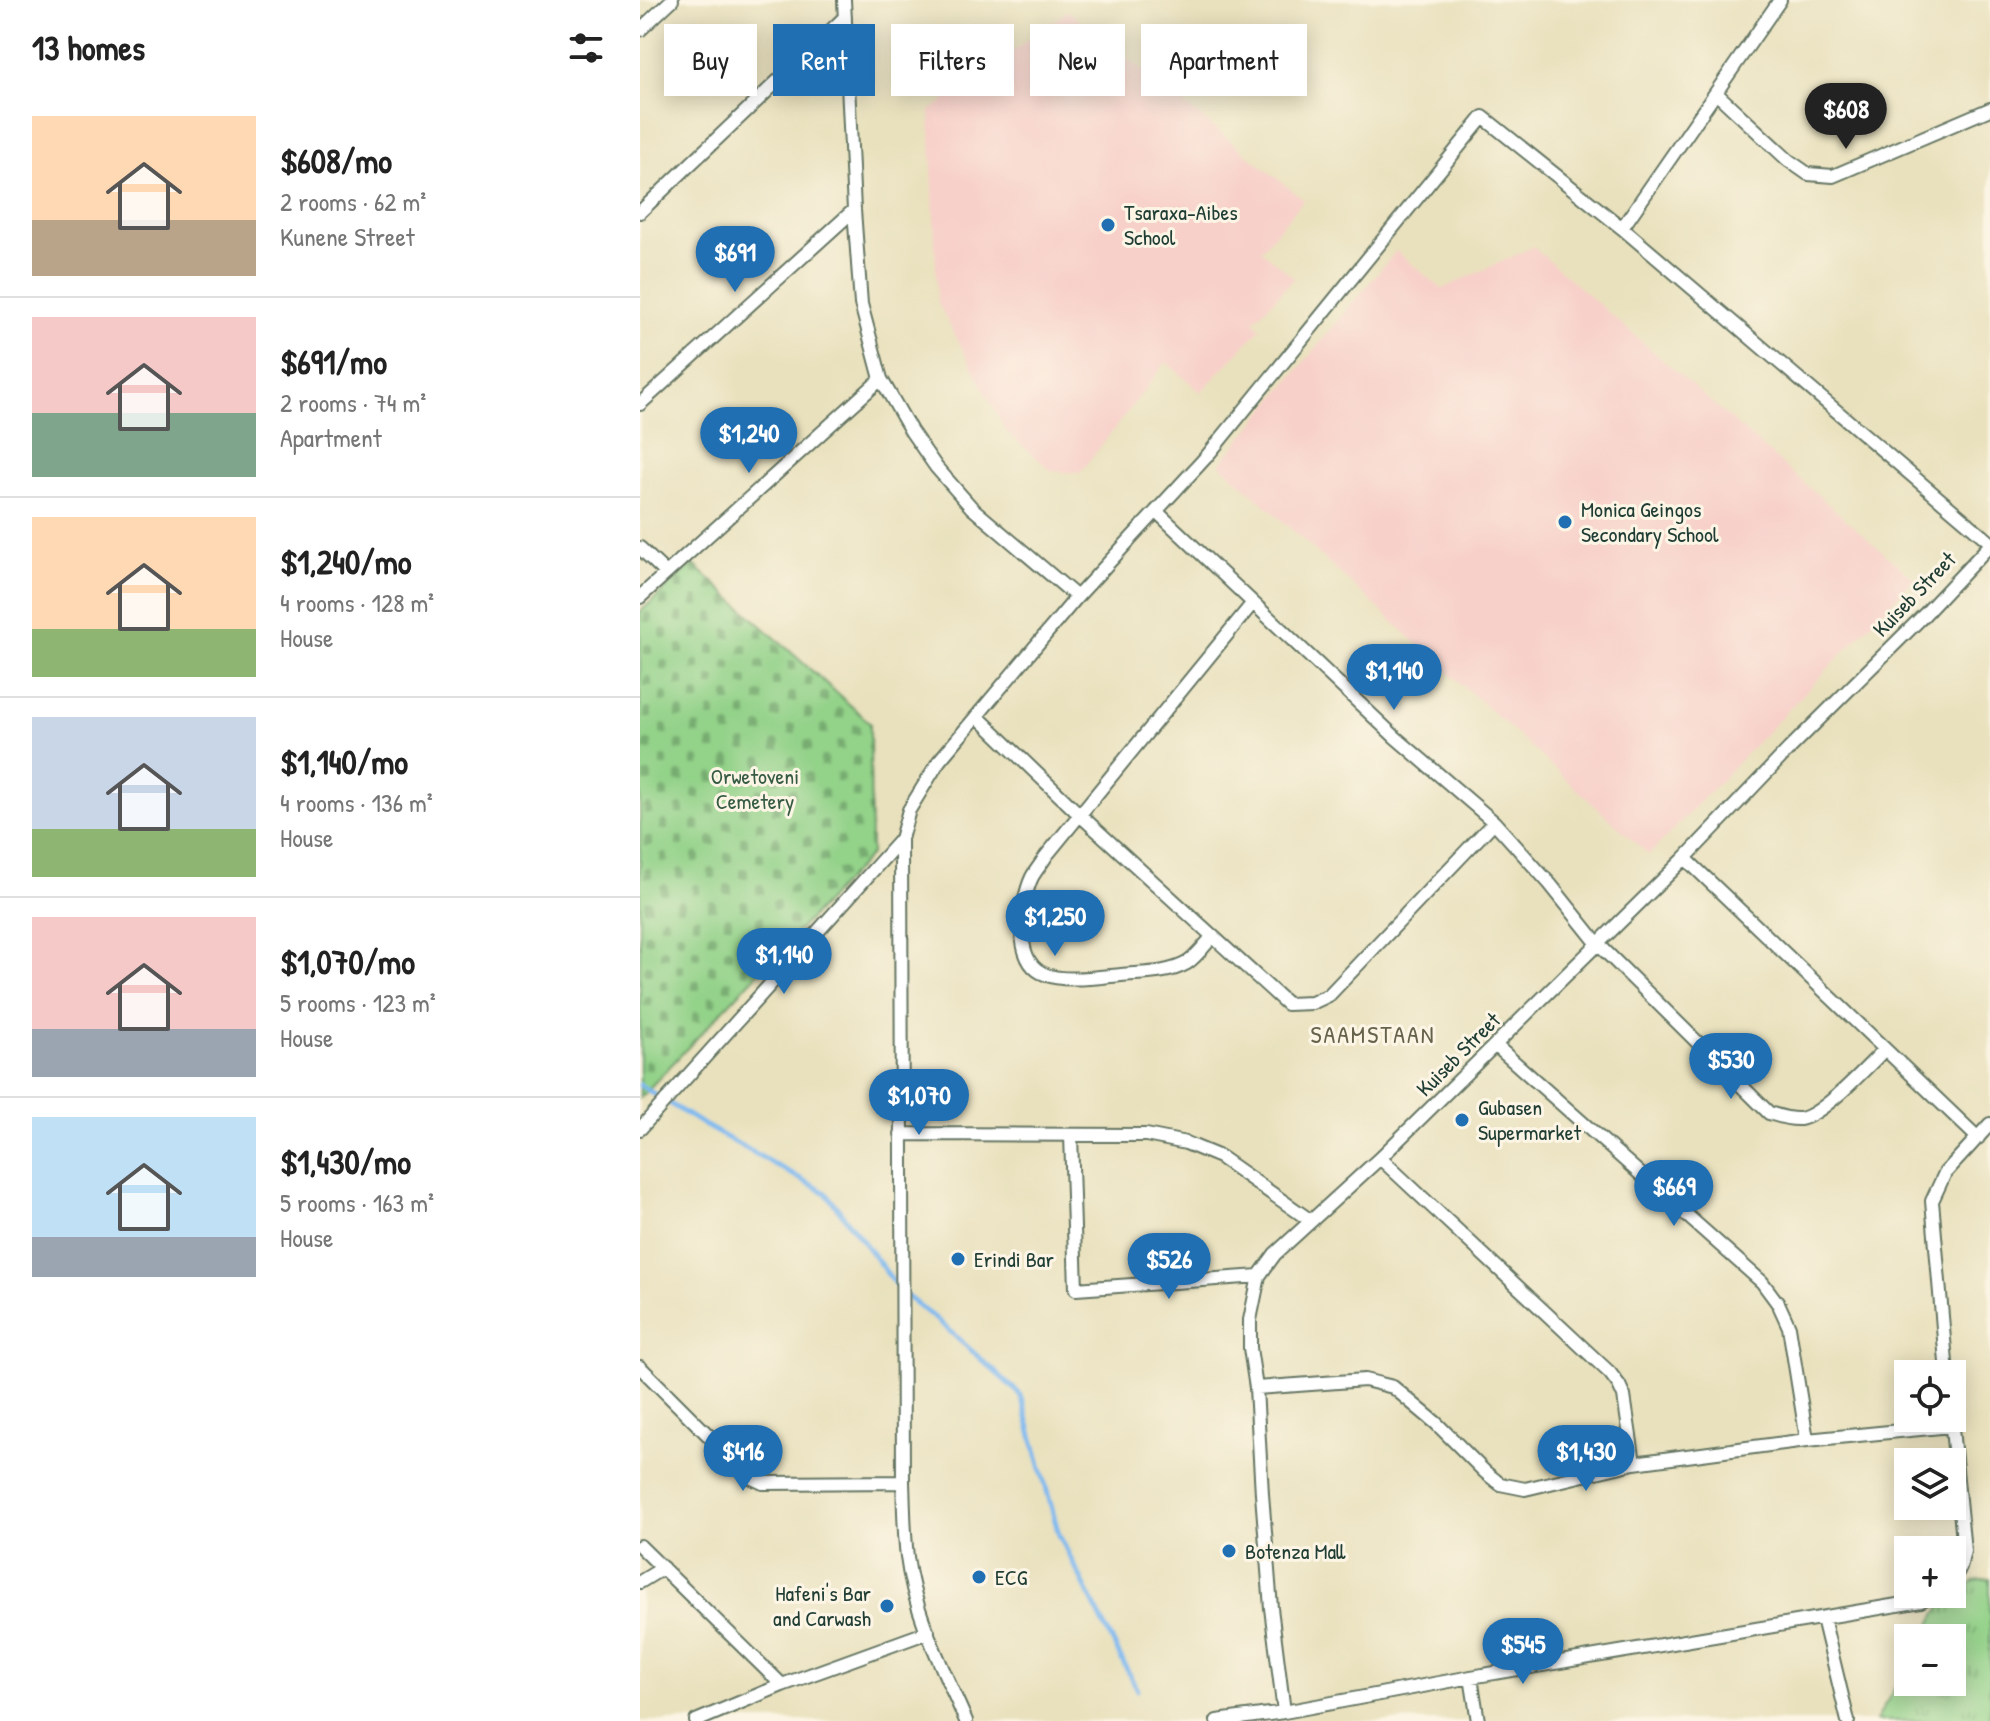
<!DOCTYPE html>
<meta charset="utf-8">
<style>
:root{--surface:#fff;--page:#f6f6f6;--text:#222;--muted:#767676;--line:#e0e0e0;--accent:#1f6fb2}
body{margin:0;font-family:"Patrick Hand",sans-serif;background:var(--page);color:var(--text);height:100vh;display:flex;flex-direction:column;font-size:30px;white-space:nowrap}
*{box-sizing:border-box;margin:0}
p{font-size:26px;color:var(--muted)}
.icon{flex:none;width:44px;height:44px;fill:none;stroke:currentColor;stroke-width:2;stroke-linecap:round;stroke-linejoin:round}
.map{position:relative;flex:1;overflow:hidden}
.details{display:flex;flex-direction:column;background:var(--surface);width:640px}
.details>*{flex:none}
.top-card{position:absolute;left:24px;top:24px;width:760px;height:72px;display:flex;gap:16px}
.tools{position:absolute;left:1254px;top:1360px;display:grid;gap:16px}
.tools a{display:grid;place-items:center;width:72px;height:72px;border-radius:0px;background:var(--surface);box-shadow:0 4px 20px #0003;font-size:40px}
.price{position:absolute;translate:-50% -68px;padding:0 18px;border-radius:28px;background:var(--accent);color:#fff;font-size:26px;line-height:52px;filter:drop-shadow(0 2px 4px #0008)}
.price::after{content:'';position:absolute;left:50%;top:48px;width:24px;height:18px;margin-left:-12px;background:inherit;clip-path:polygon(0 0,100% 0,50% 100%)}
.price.current{background:#222;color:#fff}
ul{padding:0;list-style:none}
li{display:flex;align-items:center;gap:24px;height:200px;padding:0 32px}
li+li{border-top:2px solid var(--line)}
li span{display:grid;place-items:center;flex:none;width:224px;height:160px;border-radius:0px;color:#555}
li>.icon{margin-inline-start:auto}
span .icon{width:96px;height:96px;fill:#fffc;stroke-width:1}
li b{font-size:34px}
h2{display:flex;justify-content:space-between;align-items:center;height:96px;padding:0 32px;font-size:34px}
.tag{padding:0 28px;border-radius:0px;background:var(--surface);box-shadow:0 4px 20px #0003;font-size:28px;line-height:72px}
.tag.current{background:var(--accent);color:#fff}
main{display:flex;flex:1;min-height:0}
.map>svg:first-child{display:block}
.built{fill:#f7d0c9}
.grass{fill:url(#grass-tufts);stroke:#59885e;stroke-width:2}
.cemetery{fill:url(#cemetery-stones);stroke:#59885e;stroke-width:2}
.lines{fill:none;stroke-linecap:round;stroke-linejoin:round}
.stream{stroke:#7eb9f0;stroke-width:5}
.minor-casing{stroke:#667664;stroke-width:16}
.minor{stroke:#fff;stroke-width:12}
.poi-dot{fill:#1f6fb2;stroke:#fcf5e5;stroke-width:3}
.labels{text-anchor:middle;stroke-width:6;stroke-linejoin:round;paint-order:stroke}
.poi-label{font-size:22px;fill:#1f3d34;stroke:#fcf5e5;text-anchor:start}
.street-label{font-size:22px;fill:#1f3d34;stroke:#fcf5e5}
.park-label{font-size:22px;fill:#365b45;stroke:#fcf5e5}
.neighbourhood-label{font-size:24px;letter-spacing:2px;fill:#66634c;stroke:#fcf5e5}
</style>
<main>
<section class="details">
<h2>13 homes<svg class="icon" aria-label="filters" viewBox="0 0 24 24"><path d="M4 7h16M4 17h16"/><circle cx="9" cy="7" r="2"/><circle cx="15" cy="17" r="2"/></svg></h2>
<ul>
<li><span style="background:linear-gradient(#ffd9b3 65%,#b9a48a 0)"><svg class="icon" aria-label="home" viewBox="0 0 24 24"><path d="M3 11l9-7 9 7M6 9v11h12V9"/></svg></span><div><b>$608/mo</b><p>2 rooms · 62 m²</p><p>Kunene Street</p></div></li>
<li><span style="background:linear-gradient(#f6c9c9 60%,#7fa58c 0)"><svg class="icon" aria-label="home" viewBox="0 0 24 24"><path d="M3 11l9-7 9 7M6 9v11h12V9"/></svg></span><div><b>$691/mo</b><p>2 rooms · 74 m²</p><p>Apartment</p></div></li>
<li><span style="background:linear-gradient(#ffd9b3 70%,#8fb573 0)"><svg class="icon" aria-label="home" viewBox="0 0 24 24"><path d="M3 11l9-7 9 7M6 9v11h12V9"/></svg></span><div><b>$1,240/mo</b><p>4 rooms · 128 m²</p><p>House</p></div></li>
<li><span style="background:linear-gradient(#c9d6e8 70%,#8fb573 0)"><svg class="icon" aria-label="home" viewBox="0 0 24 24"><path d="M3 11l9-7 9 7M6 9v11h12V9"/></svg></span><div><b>$1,140/mo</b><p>4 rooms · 136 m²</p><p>House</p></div></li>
<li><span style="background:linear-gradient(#f6c9c9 70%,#9aa5b1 0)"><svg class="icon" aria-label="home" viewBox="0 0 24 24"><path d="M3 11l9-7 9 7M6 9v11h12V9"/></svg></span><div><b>$1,070/mo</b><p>5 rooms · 123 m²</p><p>House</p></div></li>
<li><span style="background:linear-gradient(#bfe0f5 75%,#9aa5b1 0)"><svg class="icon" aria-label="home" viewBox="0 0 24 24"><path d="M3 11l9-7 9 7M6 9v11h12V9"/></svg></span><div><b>$1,430/mo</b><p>5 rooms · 163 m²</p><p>House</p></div></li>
</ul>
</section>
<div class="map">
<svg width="1350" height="1721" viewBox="0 0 1350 1721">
<defs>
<pattern id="grass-tufts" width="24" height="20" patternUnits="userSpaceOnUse" patternTransform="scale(2)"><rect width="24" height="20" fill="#93d289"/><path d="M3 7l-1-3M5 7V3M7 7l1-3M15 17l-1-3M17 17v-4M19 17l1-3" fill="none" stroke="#77ac71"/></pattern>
<pattern id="cemetery-stones" width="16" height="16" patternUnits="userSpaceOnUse" patternTransform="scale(2)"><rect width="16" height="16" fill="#93d289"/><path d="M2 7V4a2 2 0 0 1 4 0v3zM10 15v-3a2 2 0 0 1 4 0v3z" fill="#77ac71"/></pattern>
</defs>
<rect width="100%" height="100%" fill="#fcf5e5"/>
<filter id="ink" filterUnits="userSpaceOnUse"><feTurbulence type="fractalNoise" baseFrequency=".0125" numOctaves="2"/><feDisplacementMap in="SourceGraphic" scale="16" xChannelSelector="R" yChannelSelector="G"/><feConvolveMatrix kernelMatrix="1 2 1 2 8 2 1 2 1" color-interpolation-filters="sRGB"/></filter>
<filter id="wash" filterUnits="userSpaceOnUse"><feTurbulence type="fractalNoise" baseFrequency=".006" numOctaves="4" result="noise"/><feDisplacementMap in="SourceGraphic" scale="32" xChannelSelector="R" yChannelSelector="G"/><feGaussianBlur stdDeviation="1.8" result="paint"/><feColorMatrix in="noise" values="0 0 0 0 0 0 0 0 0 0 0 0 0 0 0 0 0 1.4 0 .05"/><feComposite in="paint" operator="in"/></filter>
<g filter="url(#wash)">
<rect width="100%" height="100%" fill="#e9e1bd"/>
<!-- built -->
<path class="built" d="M 428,11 L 664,200 L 621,250 L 654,278 L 614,321 L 621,328 L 561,392 L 526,362 L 440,473 L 412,471 L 366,431 L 297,301 L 290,111 Z
M 893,247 L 1274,579 L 1009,855 L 580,464 L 756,251 L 802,289 Z"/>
<!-- grass -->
<path class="grass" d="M 1350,1579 L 1350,1721 L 1236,1721 L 1268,1664 L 1268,1682 L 1312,1682 L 1312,1638 L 1283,1638 L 1300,1608 L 1334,1581 Z"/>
<!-- cemetery -->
<path class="cemetery" d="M 53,564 L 230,723 L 231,854 L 0,1098 L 0,612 Z"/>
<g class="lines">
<!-- stream -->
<path class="stream" d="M 0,1085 L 62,1124 L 186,1193 L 259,1289
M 266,1296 L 296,1319 L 381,1395 L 419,1535 L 497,1690"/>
</g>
</g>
<g filter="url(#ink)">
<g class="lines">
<!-- minor casing -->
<g class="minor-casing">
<path id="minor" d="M 204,0 L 214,210 L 221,304 L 241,379 L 271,431 L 296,467 L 332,508 L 437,597
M 0,30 L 32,0
M 1076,93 L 1148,160 L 1168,174 L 1193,176 L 1350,109
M 0,212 L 205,17
M 982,228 L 1140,0
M 0,404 L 214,210
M 516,511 L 755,737 L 854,822 L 910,884 L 958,944 L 1129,1113 C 1139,1116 1149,1120 1160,1119 C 1182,1116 1227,1067 1244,1050
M 0,548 L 26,573
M 0,597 L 241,379
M 337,716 L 440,815 L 647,1004 L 672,1003 L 689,995 L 854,822
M 1045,858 L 1338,1138
M 572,937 C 565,945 556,957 547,963 C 528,974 502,973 481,975 C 459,977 421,983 402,973 C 373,959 381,900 392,877 C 396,870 402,863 406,856 L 612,604
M 855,1045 L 1122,1282 L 1139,1305 L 1149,1327 L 1167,1440
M 0,1129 L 261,839
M 261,1134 L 506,1135 L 546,1143 L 580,1157 L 671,1221
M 431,1135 L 436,1289 L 619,1276
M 740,1158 L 970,1373 L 979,1385 L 984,1396 L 994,1463
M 0,1367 L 110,1477 L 123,1483 L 263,1482
M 1307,1374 L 1292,1201 L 1305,1173 L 1350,1124
M 616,1388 L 725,1380 L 753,1387 L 796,1423 L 845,1472 L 860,1484 L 885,1489 L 994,1463 L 1167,1440 L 1311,1426
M 1311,1418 L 1324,1551 L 1320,1568 L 1312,1580
M 0,1546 L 142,1685
M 0,1582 L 23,1568
M 1183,1618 L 1208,1721
M 831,1677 L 838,1721
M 644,1712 L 631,1608 L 622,1494 L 616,1388 L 610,1348 L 610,1320 L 619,1276 L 635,1254 L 740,1158 L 1045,858 L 1149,749 L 1284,615 L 1350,545
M 56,1721 L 142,1685 L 288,1632
M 326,1721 C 303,1668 274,1614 267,1557 C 264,1532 264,1507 263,1482 L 261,839 L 269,810 L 299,761 L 437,597 L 567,456 L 843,117 L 982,228 L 1350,542
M 577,1721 L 644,1712 L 831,1677 L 1281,1601 L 1294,1594"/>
</g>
<!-- minor -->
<use href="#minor" class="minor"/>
</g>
</g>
<!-- markers -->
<g class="poi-dot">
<circle cx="468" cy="225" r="8"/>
<circle cx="925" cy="522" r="8"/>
<circle cx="822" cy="1120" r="8"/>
<circle cx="318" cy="1259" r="8"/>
<circle cx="589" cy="1551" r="8"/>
<circle cx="339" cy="1577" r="8"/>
<circle cx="247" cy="1606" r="8"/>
</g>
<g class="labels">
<!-- poi labels -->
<g class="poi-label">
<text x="484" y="220">Tsaraxa-Aibes<tspan x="484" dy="25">School</tspan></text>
<text x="941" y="517">Monica Geingos<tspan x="941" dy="25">Secondary School</tspan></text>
<text x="838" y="1115">Gubasen<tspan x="838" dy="25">Supermarket</tspan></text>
<text x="334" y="1267">Erindi Bar</text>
<text x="605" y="1559">Botenza Mall</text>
<text x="355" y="1585">ECG</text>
<text x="231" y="1601" text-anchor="end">Hafeni's Bar<tspan x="231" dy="25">and Carwash</tspan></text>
</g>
<!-- street labels -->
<g class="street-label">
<text transform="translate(1274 594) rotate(-46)" y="8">Kuiseb Street</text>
<text transform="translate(818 1054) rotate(-45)" y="8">Kuiseb Street</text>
</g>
<!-- park labels -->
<g class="park-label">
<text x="115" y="784">Orwetoveni<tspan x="115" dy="25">Cemetery</tspan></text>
</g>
<!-- neighbourhood labels -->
<g class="neighbourhood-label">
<text x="733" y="1043">SAAMSTAAN</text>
</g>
</g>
</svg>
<div class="tools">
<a><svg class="icon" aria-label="locate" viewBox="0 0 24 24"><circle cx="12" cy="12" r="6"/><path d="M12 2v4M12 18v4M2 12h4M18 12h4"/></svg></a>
<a><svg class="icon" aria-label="layers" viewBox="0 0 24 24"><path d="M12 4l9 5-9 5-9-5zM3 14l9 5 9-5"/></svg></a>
<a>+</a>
<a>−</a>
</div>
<b class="price current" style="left:1206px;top:151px">$608</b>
<b class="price" style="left:95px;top:294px">$691</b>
<b class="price" style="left:109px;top:475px">$1,240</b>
<b class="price" style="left:754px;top:712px">$1,140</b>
<b class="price" style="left:415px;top:958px">$1,250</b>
<b class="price" style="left:144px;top:996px">$1,140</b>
<b class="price" style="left:1091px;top:1101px">$530</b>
<b class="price" style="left:279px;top:1137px">$1,070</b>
<b class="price" style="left:1034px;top:1228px">$669</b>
<b class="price" style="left:529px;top:1301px">$526</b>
<b class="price" style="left:103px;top:1493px">$416</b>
<b class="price" style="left:946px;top:1493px">$1,430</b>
<b class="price" style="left:883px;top:1686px">$545</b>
<div class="top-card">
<a class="tag">Buy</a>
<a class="tag current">Rent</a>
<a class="tag">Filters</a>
<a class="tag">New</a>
<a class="tag">Apartment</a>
</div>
</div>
</main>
